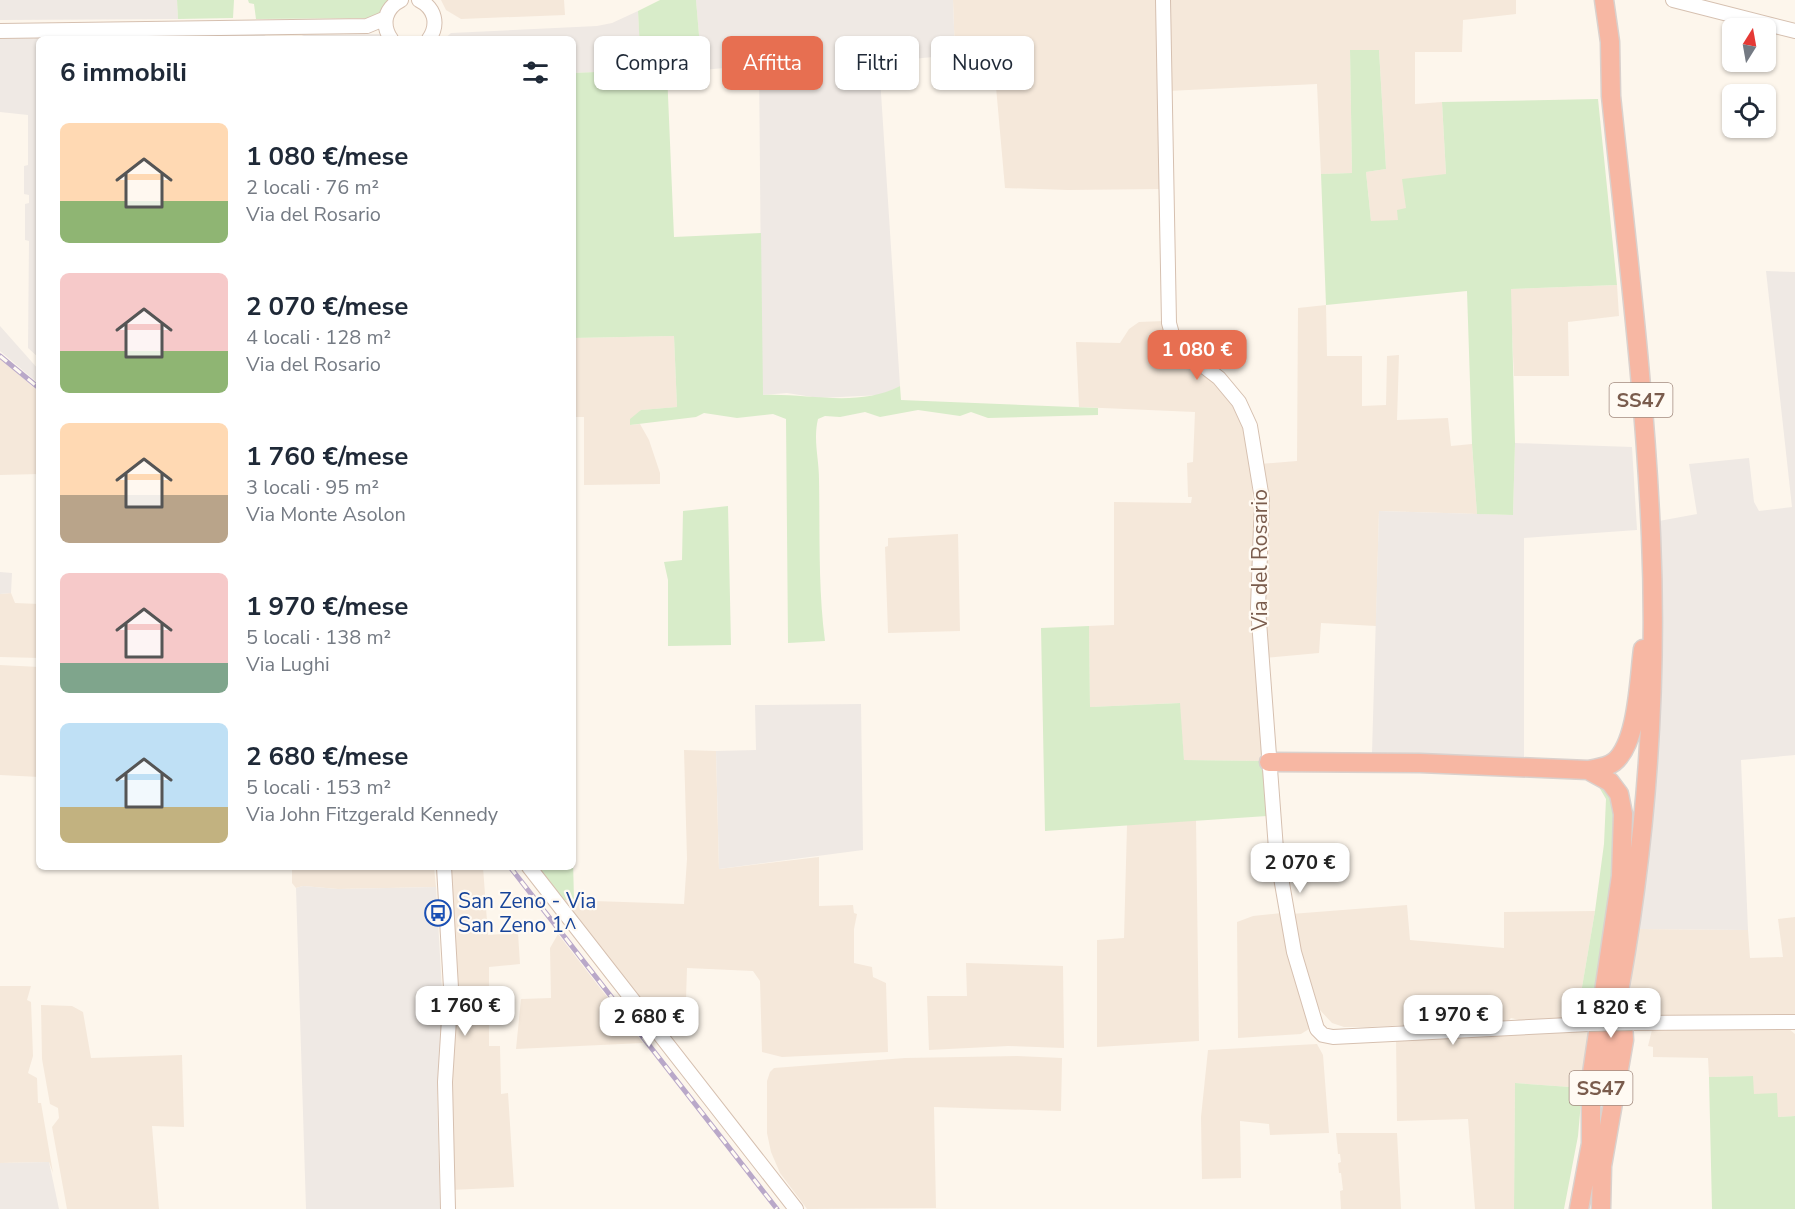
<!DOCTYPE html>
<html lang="it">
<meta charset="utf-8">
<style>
:root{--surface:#fff;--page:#f2f2f3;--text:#1f2937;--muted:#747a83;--accent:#e76f51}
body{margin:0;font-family:"Nunito Sans",sans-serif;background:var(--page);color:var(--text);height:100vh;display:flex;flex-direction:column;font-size:22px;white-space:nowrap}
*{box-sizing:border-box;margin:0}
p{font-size:20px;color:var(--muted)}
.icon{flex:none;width:33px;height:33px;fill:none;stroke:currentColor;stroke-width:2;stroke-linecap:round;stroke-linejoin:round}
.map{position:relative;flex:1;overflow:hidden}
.sheet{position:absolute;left:36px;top:36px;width:540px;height:834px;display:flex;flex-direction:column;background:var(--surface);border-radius:9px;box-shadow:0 2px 4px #0004}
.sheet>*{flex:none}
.guide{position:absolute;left:594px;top:36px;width:570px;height:54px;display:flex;gap:12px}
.needle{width:39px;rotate:11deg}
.buttons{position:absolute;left:1722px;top:18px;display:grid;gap:12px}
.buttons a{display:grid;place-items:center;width:54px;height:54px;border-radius:9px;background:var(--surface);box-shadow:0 2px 4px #0004;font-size:30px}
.price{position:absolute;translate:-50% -51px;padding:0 14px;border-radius:12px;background:#fff;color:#222;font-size:20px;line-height:39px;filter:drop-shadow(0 2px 3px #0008)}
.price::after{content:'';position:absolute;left:50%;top:36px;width:18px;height:14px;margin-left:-9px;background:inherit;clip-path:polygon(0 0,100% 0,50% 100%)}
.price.on{background:var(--accent);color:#fff}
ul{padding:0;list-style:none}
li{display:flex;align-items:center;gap:18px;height:150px;padding:0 24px}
li span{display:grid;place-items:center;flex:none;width:168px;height:120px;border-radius:9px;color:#555}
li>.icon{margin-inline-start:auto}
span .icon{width:72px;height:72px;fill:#fffc;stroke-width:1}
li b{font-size:26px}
h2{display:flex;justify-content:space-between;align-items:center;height:72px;padding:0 24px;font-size:26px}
.tag{padding:0 21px;border-radius:9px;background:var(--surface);box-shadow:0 2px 4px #0004;font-size:21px;line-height:54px}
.tag.on{background:var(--accent);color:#fff}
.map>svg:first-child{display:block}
.residential{fill:#f5e8da}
.industrial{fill:#efe9e4}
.green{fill:#d8ecc9}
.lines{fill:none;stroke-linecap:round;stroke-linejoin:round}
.secondary-casing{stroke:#d6c0b0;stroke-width:16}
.highway-casing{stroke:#dad1cd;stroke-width:21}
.secondary{stroke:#fff;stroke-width:14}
.highway{stroke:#f7b7a3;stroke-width:18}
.rail-casing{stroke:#b9a8c9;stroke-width:5}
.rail{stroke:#fffaf3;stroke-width:3;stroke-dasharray:9;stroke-linecap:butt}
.secondary-bridge-casing{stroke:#d6c0b0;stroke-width:16;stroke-linecap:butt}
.secondary-bridge{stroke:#fff;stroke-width:14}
.labels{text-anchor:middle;stroke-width:4.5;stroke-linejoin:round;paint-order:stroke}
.shield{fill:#fffaf3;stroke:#a28b7f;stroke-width:1.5}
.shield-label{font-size:20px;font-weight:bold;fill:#7a5c4d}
.street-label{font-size:21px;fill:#7a5c4d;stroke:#fffaf3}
.transit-label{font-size:21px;fill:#164399;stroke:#fffaf3;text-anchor:start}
</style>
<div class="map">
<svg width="1795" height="1209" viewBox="0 0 1795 1209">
<rect width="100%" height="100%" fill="#fdf6ec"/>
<!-- residential -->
<path class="residential" d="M 441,0 L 564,0 L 565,15 L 461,19 L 446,10 Z
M 953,0 L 1157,0 L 1161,189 L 1068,190 L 1005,188 L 993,53 L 955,55 Z
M 1165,0 L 1516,0 L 1516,14 L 1463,20 L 1462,52 L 1415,52 L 1415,104 L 1442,102 L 1446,174 L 1406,209 L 1398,221 L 1371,221 L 1366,172 L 1386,169 L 1379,50 L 1350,50 L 1352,173 L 1321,174 L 1317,84 L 1168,91 Z
M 1617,285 L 1619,316 L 1568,322 L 1569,376 L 1514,376 L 1510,289 Z
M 1326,305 L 1327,356 L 1362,356 L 1362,406 L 1386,405 L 1387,356 L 1399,355 L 1397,420 L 1448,418 L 1451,446 L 1472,444 L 1477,514 L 1379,511 L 1376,626 L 1321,623 L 1319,653 L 1264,658 L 1259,464 L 1297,461 L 1298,308 Z
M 1164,321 L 1163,341 L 1174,344 L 1215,377 L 1232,400 L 1246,435 L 1251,462 L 1253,503 L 1253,615 L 1262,761 L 1184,760 L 1179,703 L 1090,707 L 1089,626 L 1114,625 L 1114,502 L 1191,503 L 1192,497 L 1188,497 L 1187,463 L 1193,462 L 1195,412 L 1079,407 L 1076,342 L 1120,343 L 1129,329 L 1139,322 Z
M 674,336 L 677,407 L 641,410 L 630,425 L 640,424 L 649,440 L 660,473 L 660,484 L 584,485 L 584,417 L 573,417 L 573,338 Z
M 0,358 L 39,392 L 39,474 L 0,475 Z
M 958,534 L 960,631 L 888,633 L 885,547 L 888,546 L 888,538 Z
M 11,593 L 15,603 L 39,604 L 39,658 L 0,657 L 0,594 Z
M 0,665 L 39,667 L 39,777 L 0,775 Z
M 684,750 L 716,751 L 719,869 L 819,857 L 819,906 L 853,905 L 854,913 L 857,914 L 854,929 L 854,963 L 872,967 L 873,977 L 886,983 L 888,1052 L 782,1057 L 762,1052 L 760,981 L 753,971 L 687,968 L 686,999 L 638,997 L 563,900 L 684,904 L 687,859 Z
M 1196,820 L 1199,1041 L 1097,1047 L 1097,940 L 1124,938 L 1127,825 Z
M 292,867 L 434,867 L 436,887 L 338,889 L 303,886 L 296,888 L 292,883 Z
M 448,867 L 483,867 L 488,935 L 518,933 L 520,964 L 489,967 L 489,1046 L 500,1046 L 501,1094 L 508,1093 L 514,1187 L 450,1190 Z
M 1407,905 L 1410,940 L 1504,948 L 1504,912 L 1595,911 L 1581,993 L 1582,1017 L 1519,1020 L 1511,1018 L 1509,1020 L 1368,1027 L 1344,1027 L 1332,1023 L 1319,1009 L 1308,983 L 1291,914 Z
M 1282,913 L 1309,1029 L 1301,1034 L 1238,1038 L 1237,922 L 1253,916 Z
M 1795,917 L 1795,1014 L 1629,1016 L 1632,971 L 1639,929 L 1748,930 L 1750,958 L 1783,957 L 1778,919 Z
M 558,934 L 643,1043 L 516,1049 L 521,999 L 551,998 L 550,948 Z
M 966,963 L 1063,966 L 1064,1048 L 1008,1046 L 929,1050 L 927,996 L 967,996 Z
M 0,986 L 31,986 L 27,1000 L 31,1002 L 33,1056 L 28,1073 L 37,1078 L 38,1103 L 41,1103 L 53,1173 L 49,1162 L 0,1163 Z
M 41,1005 L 72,1006 L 83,1012 L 91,1058 L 182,1055 L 184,1127 L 152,1126 L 159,1209 L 67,1209 L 52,1127 L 59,1118 L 58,1108 L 50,1104 L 42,1059 Z
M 1653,1026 L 1773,1026 L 1789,1029 L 1795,1034 L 1795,1116 L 1778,1117 L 1753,1094 L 1753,1076 L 1709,1077 L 1708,1058 L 1653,1057 L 1653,1047 L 1648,1046 Z
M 1592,1028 L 1583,1079 L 1570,1087 L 1515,1083 L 1514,1209 L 1475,1209 L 1468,1119 L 1397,1121 L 1396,1036 Z
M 1317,1044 L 1323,1055 L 1329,1133 L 1270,1135 L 1269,1124 L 1240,1121 L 1241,1178 L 1202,1179 L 1201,1117 L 1208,1050 Z
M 1017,1056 L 1062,1058 L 1061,1111 L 934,1107 L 936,1208 L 807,1209 L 780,1173 L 771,1152 L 767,1133 L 767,1081 L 770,1072 L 774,1068 L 905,1058 Z
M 1336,1133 L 1397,1133 L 1401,1209 L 1341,1209 L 1340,1191 L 1343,1190 L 1341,1173 L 1339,1173 L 1338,1163 L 1341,1162 L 1340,1154 L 1338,1154 Z"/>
<!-- industrial -->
<path class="industrial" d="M 0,0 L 177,0 L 178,19 L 0,20 Z
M 696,0 L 953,0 L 955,55 L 879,62 L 900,386 L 882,395 L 819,398 L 787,393 L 762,395 L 759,65 L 702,70 Z
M 638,11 L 641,70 L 573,73 L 573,39 L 444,39 L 451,33 L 597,26 L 612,23 Z
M 0,32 L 260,32 L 270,39 L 39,39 L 39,358 L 28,348 L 29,241 L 25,240 L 25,204 L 29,203 L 29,195 L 24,194 L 24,166 L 28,165 L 28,115 L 0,112 Z
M 381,34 L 386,39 L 294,39 L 304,35 Z
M 1766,271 L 1795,272 L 1795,755 L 1741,760 L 1748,930 L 1639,929 L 1653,818 L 1660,714 L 1662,593 L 1659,521 L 1697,514 L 1689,464 L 1749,458 L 1754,502 L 1759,511 L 1792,507 Z
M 0,326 L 39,370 L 39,384 L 0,351 Z
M 1515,443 L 1632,447 L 1637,530 L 1524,538 L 1524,757 L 1372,753 L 1379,511 L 1513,515 Z
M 0,572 L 12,573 L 11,593 L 0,594 Z
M 861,704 L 863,850 L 719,869 L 716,751 L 756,750 L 755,705 Z
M 303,886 L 338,889 L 436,887 L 443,1007 L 437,1095 L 440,1209 L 306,1209 L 296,888 Z
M 49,1162 L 59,1209 L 0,1209 L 0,1163 Z"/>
<!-- green -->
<path class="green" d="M 177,0 L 234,0 L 233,18 L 178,19 Z
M 248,0 L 404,0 L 383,18 L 256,19 L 254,4 L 249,3 Z
M 660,0 L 696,0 L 702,70 L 667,72 L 674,237 L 761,233 L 763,395 C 808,393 858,408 900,386 L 901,400 L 1098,408 L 1098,415 L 988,418 L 971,412 L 960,416 L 918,410 L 880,417 L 865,412 L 840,417 L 825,416 L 818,419 C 813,440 819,458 819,479 C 820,533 818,587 825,641 L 788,643 L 786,419 L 773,414 L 737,418 L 704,413 L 696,417 L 630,425 L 630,419 L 641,410 L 677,407 L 674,336 L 573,338 L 573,73 L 641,70 L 638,11 Z
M 1350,50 L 1379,50 L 1386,169 L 1366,172 L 1371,221 L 1398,220 L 1397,210 L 1406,208 L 1402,179 L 1446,174 L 1442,102 L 1598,99 L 1617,285 L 1511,289 L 1515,443 L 1513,515 L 1477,514 L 1472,444 L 1467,291 L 1326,305 L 1321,174 L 1352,173 Z
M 728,506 L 731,645 L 668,646 L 668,580 L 664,562 L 682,560 L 683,511 Z
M 1089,626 L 1090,707 L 1180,703 L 1184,760 L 1262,761 L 1267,816 L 1045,831 L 1041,628 Z
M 1594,773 L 1616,803 L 1617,838 L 1594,1016 L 1582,1017 L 1581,993 L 1595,911 L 1604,844 L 1606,799 L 1599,787 L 1590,778 Z
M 573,860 L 574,900 L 563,900 L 537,867 L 573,867 Z
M 1753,1076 L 1754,1094 L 1777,1093 L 1778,1117 L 1795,1116 L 1795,1209 L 1712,1209 L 1709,1077 Z
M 1574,1079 L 1583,1079 L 1578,1136 L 1564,1209 L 1514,1209 L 1515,1083 L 1570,1087 Z"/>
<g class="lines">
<!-- secondary casing -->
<g class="secondary-casing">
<path id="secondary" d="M 419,0 C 435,8 439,24 429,39
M 1163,0 L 1169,323 L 1172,334 L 1189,355 L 1219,378 L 1239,402 L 1250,426 L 1262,499 L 1258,608 L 1276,849 L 1294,952 L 1317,1029 L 1323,1035 L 1333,1037 L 1589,1024
M 1673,0 L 1795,31
M 0,31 L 367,26 L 386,18
M 391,39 C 381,24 385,8 401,0
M 444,867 L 451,988 L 445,1082 L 448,1209
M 529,867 L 796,1209
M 1632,1023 L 1795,1022"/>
</g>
<!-- highway casing -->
<g class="highway-casing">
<path id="highway" d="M 1604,0 L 1610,42 L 1611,96 C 1626,242 1645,389 1651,536 C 1658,699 1645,859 1614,1018
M 1269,762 L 1420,763 L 1588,770 C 1597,768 1606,768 1614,762 C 1638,743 1639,678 1643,649
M 1588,770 L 1610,782 L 1619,794 L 1623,814 L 1621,876 L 1591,1080 L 1591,1145
M 1605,1068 L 1611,1031
M 1579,1209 L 1593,1133
M 1601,1209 L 1602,1166 L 1624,1040 L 1622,1006"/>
</g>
<!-- secondary -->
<use href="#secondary" class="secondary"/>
<!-- highway -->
<use href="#highway" class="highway"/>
<!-- rail casing -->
<g class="rail-casing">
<path id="rail" d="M 0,356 L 39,388
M 510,867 L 777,1209"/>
</g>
<!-- rail -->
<use href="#rail" class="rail"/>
<!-- secondary-bridge casing -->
<g class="secondary-bridge-casing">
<path id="secondary-bridge" d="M 1589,1024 L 1632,1023"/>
</g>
<!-- secondary-bridge -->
<use href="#secondary-bridge" class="secondary-bridge"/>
</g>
<!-- icons -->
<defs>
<g id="bus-ring" transform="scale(1.35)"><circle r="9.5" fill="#fffaf3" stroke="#1a4fb4" stroke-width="1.5"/><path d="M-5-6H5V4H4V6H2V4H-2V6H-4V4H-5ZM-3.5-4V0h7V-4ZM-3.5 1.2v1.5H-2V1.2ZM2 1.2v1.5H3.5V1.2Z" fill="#1a4fb4"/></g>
</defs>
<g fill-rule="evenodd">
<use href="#bus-ring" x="438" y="913"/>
</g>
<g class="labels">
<!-- shield labels -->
<g class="shield">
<rect x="1609.5" y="383" width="63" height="34" rx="4.5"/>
<rect x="1569.5" y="1071" width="63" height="34" rx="4.5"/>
</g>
<g class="shield-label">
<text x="1641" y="407">SS47</text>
<text x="1601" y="1095">SS47</text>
</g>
<!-- street labels -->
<g class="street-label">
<text transform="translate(1260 560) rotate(-90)" y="7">Via del Rosario</text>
</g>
<!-- transit labels -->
<g class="transit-label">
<text x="458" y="908">San Zeno - Via<tspan x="458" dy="24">San Zeno 1^</tspan></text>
</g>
</g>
</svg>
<div class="buttons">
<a><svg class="needle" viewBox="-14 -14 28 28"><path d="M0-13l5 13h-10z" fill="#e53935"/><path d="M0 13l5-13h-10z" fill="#747a83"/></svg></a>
<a><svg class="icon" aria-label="locate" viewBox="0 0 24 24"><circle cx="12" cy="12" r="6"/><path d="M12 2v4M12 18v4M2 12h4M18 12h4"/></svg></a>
</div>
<b class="price on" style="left:1197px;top:381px">1 080 €</b>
<b class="price" style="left:1300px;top:894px">2 070 €</b>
<b class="price" style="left:465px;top:1037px">1 760 €</b>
<b class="price" style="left:1611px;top:1039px">1 820 €</b>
<b class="price" style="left:1453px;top:1046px">1 970 €</b>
<b class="price" style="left:649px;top:1048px">2 680 €</b>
<div class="guide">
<a class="tag">Compra</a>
<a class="tag on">Affitta</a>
<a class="tag">Filtri</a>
<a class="tag">Nuovo</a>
</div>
<section class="sheet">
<h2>6 immobili<svg class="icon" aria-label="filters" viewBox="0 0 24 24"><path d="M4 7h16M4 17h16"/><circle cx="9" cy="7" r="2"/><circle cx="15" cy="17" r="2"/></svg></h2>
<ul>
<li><span style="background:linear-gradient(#ffd9b3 65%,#8fb573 0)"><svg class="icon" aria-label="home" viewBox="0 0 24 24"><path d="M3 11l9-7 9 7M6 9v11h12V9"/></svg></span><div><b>1 080 €/mese</b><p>2 locali · 76 m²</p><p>Via del Rosario</p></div></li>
<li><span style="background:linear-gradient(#f6c9c9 65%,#8fb573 0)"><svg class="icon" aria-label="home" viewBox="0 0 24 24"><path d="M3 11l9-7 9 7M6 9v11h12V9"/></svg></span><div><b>2 070 €/mese</b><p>4 locali · 128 m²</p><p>Via del Rosario</p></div></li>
<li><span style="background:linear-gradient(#ffd9b3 60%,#b9a48a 0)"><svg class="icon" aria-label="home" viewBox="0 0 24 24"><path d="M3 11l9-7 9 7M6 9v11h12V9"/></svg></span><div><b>1 760 €/mese</b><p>3 locali · 95 m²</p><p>Via Monte Asolon</p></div></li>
<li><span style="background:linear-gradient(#f6c9c9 75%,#7fa58c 0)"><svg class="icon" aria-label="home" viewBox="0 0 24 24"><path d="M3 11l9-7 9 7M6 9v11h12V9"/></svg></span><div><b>1 970 €/mese</b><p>5 locali · 138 m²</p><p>Via Lughi</p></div></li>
<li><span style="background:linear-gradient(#bfe0f5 70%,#c2b280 0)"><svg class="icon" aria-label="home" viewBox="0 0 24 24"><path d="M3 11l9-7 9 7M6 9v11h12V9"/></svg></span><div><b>2 680 €/mese</b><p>5 locali · 153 m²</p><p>Via John Fitzgerald Kennedy</p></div></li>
</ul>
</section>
</div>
